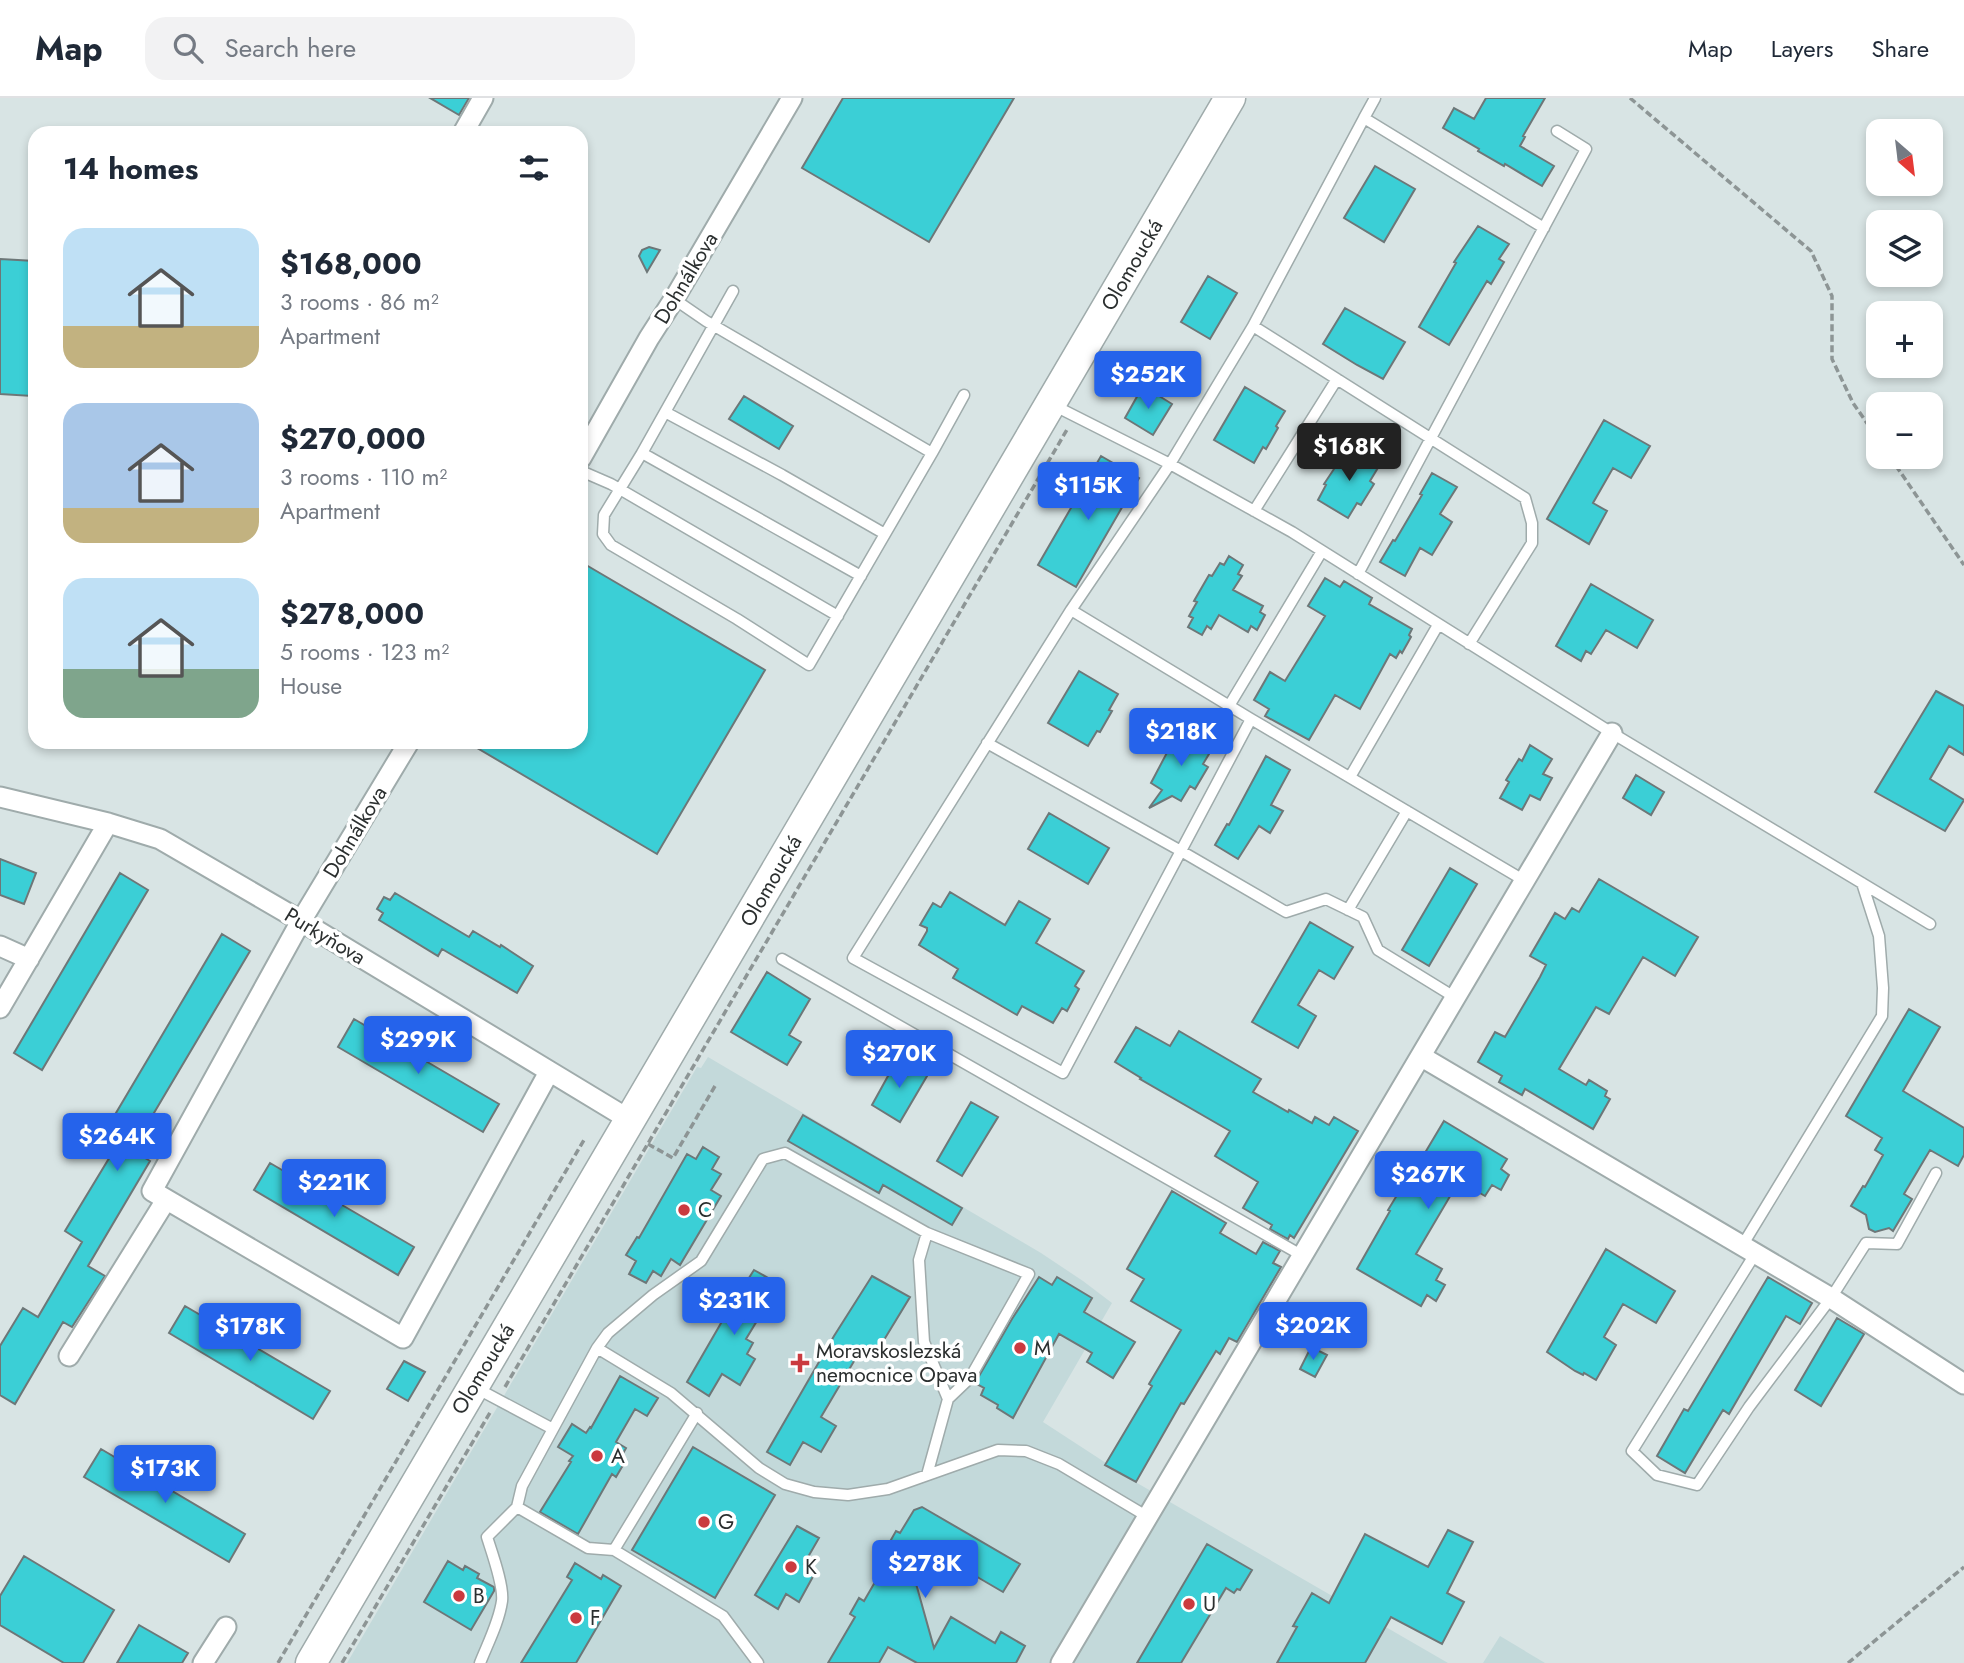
<!DOCTYPE html>
<meta charset="utf-8">
<style>
:root{--surface:#fff;--page:#f2f2f3;--text:#1f2937;--muted:#747a83;--line:#e0e1e3;--accent:#2563eb}
body{margin:0;font-family:Jost,sans-serif;background:var(--page);color:var(--text);height:100vh;display:flex;flex-direction:column;font-size:26px;white-space:nowrap}
*{box-sizing:border-box;margin:0}
p{font-size:23px;color:var(--muted)}
.icon{flex:none;width:38px;height:38px;fill:none;stroke:currentColor;stroke-width:2;stroke-linecap:round;stroke-linejoin:round}
.map{position:relative;flex:1;overflow:hidden}
.details{position:absolute;left:28px;top:28px;width:560px;height:623px;display:flex;flex-direction:column;background:var(--surface);border-radius:21px;box-shadow:0 4px 10px #0003}
.details>*{flex:none}
.needle{width:46px;rotate:152deg}
.buttons{position:absolute;left:1866px;top:21px;display:grid;gap:14px}
.buttons a{display:grid;place-items:center;width:77px;height:77px;border-radius:14px;background:var(--surface);box-shadow:0 4px 10px #0003;font-size:35px}
.price{position:absolute;translate:-50% -60px;padding:0 16px;border-radius:7px;background:var(--accent);color:#fff;font-size:23px;line-height:46px;filter:drop-shadow(0 2px 4px #0008)}
.price::after{content:'';position:absolute;left:50%;top:42px;width:21px;height:16px;margin-left:-10px;background:inherit;clip-path:polygon(0 0,100% 0,50% 100%)}
.price.active{background:#222;color:#fff}
ul{padding:0;list-style:none}
li{display:flex;align-items:center;gap:21px;height:175px;padding:0 35px}
li span{display:grid;place-items:center;flex:none;width:196px;height:140px;border-radius:21px;color:#555}
li>.icon{margin-inline-start:auto}
span .icon{width:84px;height:84px;fill:#fffc;stroke-width:1}
li b{font-size:30px}
h2{display:flex;justify-content:space-between;align-items:center;height:84px;padding:0 35px;font-size:30px}
header{display:flex;align-items:center;gap:42px;box-sizing:border-box;height:98px;padding:0 35px;background:var(--surface);border-bottom:2px solid var(--line)}
header strong{font-size:33px}
nav{display:flex;gap:38px;margin-inline-start:auto;font-size:24px}
.search{width:490px;height:63px;background:var(--page);display:flex;align-items:center;gap:18px;box-sizing:border-box;padding:0 24px;border-radius:21px;color:var(--muted);font-size:26px}
.map>svg:first-child{display:block}
.built{fill:#c3d9da}
.building{fill:#3bcfd6;stroke:#6d7778;stroke-width:2}
.lines{fill:none;stroke-linecap:round;stroke-linejoin:round}
.lane-casing{stroke:#9fabab;stroke-width:13}
.street-casing{stroke:#9fabab;stroke-width:23}
.primary-casing{stroke:#9fabab;stroke-width:33}
.path{stroke:#8d9595;stroke-width:3.5;stroke-dasharray:7 3.5;stroke-linecap:butt}
.lane{stroke:#fff;stroke-width:10}
.street{stroke:#fff;stroke-width:19}
.primary{stroke:#fff;stroke-width:30}
.poi-dot{fill:#ca3a3f;stroke:#fff;stroke-width:2.5}
.labels{text-anchor:middle;stroke-width:7;stroke-linejoin:round;paint-order:stroke}
.street-label{font-size:21px;fill:#2b2f2f;stroke:#fff}
.poi-label{font-size:21px;fill:#2b2f2f;stroke:#fff;text-anchor:start}
</style>
<header>
<strong>Map</strong>
<div class="search"><svg class="icon" aria-label="search" viewBox="0 0 24 24"><circle cx="10" cy="10" r="6"/><path d="M15 15l6 6"/></svg>Search here</div>
<nav><a>Map</a><a>Layers</a><a>Share</a></nav>
</header>
<div class="map">
<svg width="1964" height="1565" viewBox="0 0 1964 1565">
<rect width="100%" height="100%" fill="#d8e4e4"/>
<!-- built -->
<path class="built" d="M 708,959 L 1041,1155 L 1083,1183 L 1112,1205 L 1043,1324 L 1106,1365 L 1106,1367 L 1448,1565 L 347,1565 L 697,969 L 701,970 Z
M 1500,1538 L 1545,1565 L 1483,1565 Z"/>
<!-- building -->
<path class="building" d="M 430,0 L 469,0 L 459,17 Z
M 843,0 L 1014,0 L 929,144 L 802,70 Z
M 1486,0 L 1545,0 L 1523,38 L 1525,39 L 1520,48 L 1554,68 L 1542,88 L 1505,66 L 1504,68 L 1478,53 L 1479,51 L 1443,30 L 1454,10 L 1474,21 Z
M 1375,68 L 1415,91 L 1384,144 L 1344,120 Z
M 1478,128 L 1509,146 L 1499,161 L 1504,164 L 1491,186 L 1487,183 L 1449,247 L 1419,229 L 1456,165 L 1454,164 Z
M 649,149 L 660,152 L 647,174 L 639,158 L 642,152 Z
M 0,161 L 35,163 L 35,251 L 32,298 L 0,296 Z
M 1208,178 L 1237,195 L 1210,241 L 1181,224 Z
M 1345,210 L 1405,244 L 1383,281 L 1357,267 L 1323,246 Z
M 1143,288 L 1172,306 L 1153,337 L 1125,320 Z
M 1245,289 L 1285,313 L 1276,328 L 1278,330 L 1266,351 L 1263,349 L 1254,365 L 1214,342 Z
M 744,298 L 793,328 L 779,351 L 729,321 Z
M 1604,322 L 1650,348 L 1631,380 L 1613,370 L 1593,405 L 1607,413 L 1589,446 L 1547,421 Z
M 1348,350 L 1379,368 L 1370,383 L 1374,386 L 1361,407 L 1357,405 L 1348,420 L 1318,402 L 1326,387 L 1324,386 Z
M 1101,358 L 1139,380 L 1076,489 L 1038,467 Z
M 1432,375 L 1457,389 L 1440,416 L 1452,424 L 1432,457 L 1420,450 L 1405,478 L 1380,464 L 1393,442 L 1395,443 L 1422,397 L 1420,396 Z
M 1229,458 L 1243,467 L 1238,476 L 1242,478 L 1233,492 L 1263,508 L 1260,514 L 1265,517 L 1257,532 L 1251,528 L 1248,534 L 1219,517 L 1211,531 L 1207,528 L 1202,537 L 1188,529 L 1193,520 L 1189,518 L 1197,504 L 1194,503 L 1209,477 L 1212,478 L 1220,465 L 1224,467 Z
M 581,464 L 765,572 L 657,756 L 467,644 L 581,644 Z
M 1325,480 L 1340,489 L 1344,483 L 1372,500 L 1369,506 L 1412,531 L 1409,537 L 1411,539 L 1402,555 L 1400,553 L 1396,560 L 1390,556 L 1360,611 L 1335,597 L 1309,642 L 1265,618 L 1269,611 L 1254,602 L 1270,574 L 1285,583 L 1325,518 L 1308,508 Z
M 1591,486 L 1653,522 L 1637,550 L 1606,532 L 1591,556 L 1586,553 L 1581,563 L 1556,548 Z
M 1079,573 L 1118,596 L 1109,612 L 1112,613 L 1100,634 L 1097,633 L 1088,648 L 1048,625 Z
M 1936,593 L 1964,608 L 1964,657 L 1949,648 L 1930,681 L 1964,702 L 1945,733 L 1875,694 Z
M 1182,633 L 1212,651 L 1203,666 L 1208,669 L 1195,691 L 1190,688 L 1181,703 L 1172,698 L 1149,710 L 1162,692 L 1151,685 L 1171,647 L 1173,648 Z
M 1530,647 L 1552,661 L 1543,676 L 1552,680 L 1540,702 L 1530,697 L 1522,712 L 1500,700 L 1509,684 L 1506,682 L 1519,661 L 1522,663 Z
M 1266,658 L 1290,672 L 1271,707 L 1283,713 L 1270,735 L 1259,728 L 1238,761 L 1215,747 L 1227,726 L 1229,727 Z
M 1636,677 L 1664,694 L 1651,717 L 1623,700 Z
M 1049,715 L 1109,750 L 1088,786 L 1028,751 Z
M 0,761 L 36,775 L 24,806 L 0,797 Z
M 1450,770 L 1477,786 L 1429,868 L 1402,852 Z
M 120,775 L 148,792 L 42,972 L 14,955 Z
M 1599,781 L 1698,839 L 1675,878 L 1643,859 L 1609,916 L 1596,909 L 1559,971 L 1586,987 L 1589,982 L 1607,993 L 1605,998 L 1610,1001 L 1593,1031 L 1525,991 L 1522,997 L 1499,984 L 1502,978 L 1478,964 L 1495,934 L 1505,939 L 1540,879 L 1546,867 L 1530,858 L 1555,815 L 1565,821 L 1572,810 L 1579,814 Z
M 950,794 L 1005,827 L 1019,803 L 1050,821 L 1036,845 L 1084,873 L 1075,888 L 1079,891 L 1067,913 L 1062,910 L 1053,925 L 1022,908 L 1017,917 L 953,880 L 958,871 L 919,847 L 927,833 L 927,830 L 920,827 L 933,805 L 940,809 L 941,809 Z
M 395,795 L 469,839 L 473,833 L 500,849 L 501,847 L 533,868 L 517,895 L 442,851 L 438,858 L 379,822 L 383,815 L 377,811 L 384,799 L 390,802 Z
M 1310,824 L 1353,849 L 1334,881 L 1319,872 L 1298,907 L 1316,918 L 1298,950 L 1252,924 Z
M 222,836 L 250,853 L 132,1052 L 150,1063 L 88,1168 L 105,1178 L 72,1229 L 63,1224 L 15,1306 L 0,1297 L 0,1248 L 23,1210 L 38,1219 L 82,1144 L 65,1133 L 131,1024 L 116,1015 Z
M 767,874 L 810,901 L 789,937 L 801,944 L 787,967 L 731,934 Z
M 1909,911 L 1940,929 L 1903,993 L 1964,1030 L 1964,1057 L 1958,1068 L 1930,1052 L 1904,1096 L 1912,1101 L 1893,1133 L 1889,1130 L 1875,1134 L 1869,1131 L 1866,1117 L 1851,1108 L 1863,1088 L 1865,1089 L 1883,1057 L 1875,1052 L 1882,1040 L 1846,1018 Z
M 354,921 L 499,1006 L 483,1034 L 338,949 Z
M 1136,929 L 1170,948 L 1179,933 L 1261,981 L 1253,994 L 1288,1014 L 1289,1012 L 1312,1025 L 1315,1019 L 1329,1027 L 1334,1019 L 1358,1033 L 1294,1140 L 1290,1137 L 1288,1141 L 1270,1131 L 1272,1127 L 1243,1110 L 1258,1084 L 1215,1058 L 1230,1033 L 1140,981 L 1141,980 L 1115,964 Z
M 898,960 L 927,978 L 900,1024 L 872,1007 Z
M 971,1004 L 998,1019 L 962,1078 L 937,1063 Z
M 803,1017 L 962,1110 L 952,1127 L 883,1087 L 879,1095 L 788,1043 Z
M 1444,1023 L 1507,1061 L 1501,1071 L 1509,1077 L 1501,1092 L 1492,1087 L 1485,1098 L 1459,1083 L 1416,1156 L 1442,1171 L 1436,1182 L 1445,1187 L 1436,1203 L 1427,1197 L 1421,1208 L 1357,1171 L 1390,1113 L 1388,1112 L 1408,1079 L 1410,1080 Z
M 703,1049 L 719,1059 L 712,1071 L 721,1076 L 711,1092 L 721,1098 L 680,1167 L 671,1161 L 661,1178 L 653,1173 L 646,1185 L 629,1176 L 636,1163 L 626,1157 L 637,1139 L 639,1140 L 687,1056 L 696,1061 Z
M 270,1065 L 414,1149 L 398,1177 L 254,1092 Z
M 1172,1093 L 1226,1125 L 1220,1135 L 1256,1156 L 1263,1144 L 1280,1153 L 1273,1165 L 1281,1169 L 1237,1244 L 1229,1240 L 1220,1256 L 1216,1253 L 1184,1306 L 1181,1305 L 1136,1384 L 1105,1367 L 1152,1288 L 1149,1286 L 1181,1232 L 1131,1203 L 1144,1181 L 1127,1171 Z
M 1606,1151 L 1675,1193 L 1656,1225 L 1623,1206 L 1604,1239 L 1616,1247 L 1596,1282 L 1584,1275 L 1583,1277 L 1575,1273 L 1547,1254 Z
M 754,1172 L 777,1185 L 770,1197 L 772,1198 L 746,1241 L 753,1245 L 747,1256 L 755,1261 L 740,1287 L 722,1276 L 709,1298 L 687,1284 L 746,1182 L 747,1183 Z
M 872,1178 L 910,1199 L 873,1260 L 860,1253 L 821,1319 L 836,1328 L 821,1354 L 803,1344 L 790,1367 L 767,1354 L 834,1238 Z
M 1039,1179 L 1052,1187 L 1057,1179 L 1092,1200 L 1084,1214 L 1135,1244 L 1113,1280 L 1087,1264 L 1092,1255 L 1059,1236 L 1013,1320 L 997,1310 L 998,1307 L 981,1297 L 984,1290 L 975,1285 L 1012,1221 Z
M 1768,1179 L 1812,1205 L 1800,1226 L 1786,1218 L 1729,1316 L 1723,1312 L 1685,1375 L 1657,1358 L 1684,1311 L 1688,1313 Z
M 185,1208 L 330,1293 L 313,1321 L 169,1235 Z
M 1837,1220 L 1864,1236 L 1821,1308 L 1795,1292 Z
M 1311,1249 L 1327,1257 L 1315,1279 L 1300,1271 Z
M 404,1263 L 425,1274 L 408,1303 L 387,1291 Z
M 620,1278 L 658,1300 L 647,1318 L 635,1311 L 616,1344 L 626,1350 L 621,1359 L 626,1362 L 616,1379 L 612,1376 L 578,1436 L 540,1414 L 571,1364 L 569,1363 L 573,1358 L 558,1349 L 572,1326 L 586,1335 L 590,1329 L 591,1330 Z
M 693,1349 L 775,1397 L 715,1500 L 632,1452 Z
M 101,1351 L 245,1436 L 229,1464 L 84,1379 Z
M 922,1409 L 1020,1466 L 1003,1494 L 943,1459 L 926,1466 L 915,1482 L 934,1550 L 951,1519 L 995,1545 L 1001,1534 L 1025,1548 L 1016,1565 L 917,1565 L 888,1549 L 879,1565 L 828,1565 L 855,1519 L 850,1516 L 859,1500 L 864,1503 L 882,1472 L 880,1471 L 888,1459 L 883,1456 L 896,1433 L 900,1435 L 914,1412 Z
M 797,1428 L 819,1440 L 804,1466 L 816,1473 L 799,1504 L 786,1496 L 778,1511 L 755,1497 Z
M 1448,1432 L 1473,1444 L 1447,1495 L 1464,1504 L 1442,1546 L 1391,1519 L 1365,1565 L 1277,1565 L 1297,1529 L 1293,1528 L 1312,1495 L 1329,1505 L 1365,1436 L 1428,1469 Z
M 1207,1446 L 1252,1472 L 1240,1492 L 1237,1491 L 1234,1495 L 1226,1490 L 1181,1565 L 1137,1565 Z
M 24,1458 L 114,1512 L 83,1565 L 64,1565 L 0,1527 L 0,1498 Z
M 448,1463 L 463,1472 L 465,1468 L 479,1476 L 477,1480 L 494,1489 L 494,1493 L 471,1532 L 424,1504 Z
M 575,1465 L 601,1481 L 603,1477 L 621,1488 L 576,1565 L 521,1565 L 572,1482 L 567,1479 Z
M 139,1527 L 188,1555 L 182,1565 L 117,1565 Z"/>
<g class="lines">
<!-- lane casing -->
<g class="lane-casing">
<path id="lane" d="M 1364,20 L 1375,0
M 733,193 L 642,355 L 861,478
M 1253,228 L 1364,20 L 1544,130
M 1055,308 L 1170,366 L 1292,434 L 1612,635 L 1930,826
M 665,314 L 782,377 L 885,436
M 642,355 L 604,417 L 603,436 L 611,447 L 737,521 L 809,567 L 932,355 L 706,223 L 674,201
M 932,355 L 964,297
M 581,373 L 611,386 L 838,518
M 1254,413 L 1337,281
M 1358,476 L 1586,51 L 1557,33
M 1071,512 L 1251,621 L 1525,783
M 1229,608 L 1322,453
M 1251,621 L 1063,975 L 853,860 L 1071,512 L 1170,366 L 1253,228 L 1525,400 L 1532,425 L 1532,445 L 1469,546
M 987,645 L 1181,753 L 1286,814 L 1326,801 L 1363,819 L 1378,852 L 1456,900
M 1350,679 L 1438,527
M 1348,812 L 1407,713
M 782,861 L 1303,1158
M 927,1135 L 919,1162 L 924,1244 L 948,1301 L 927,1377
M 1742,1148 L 1882,918 L 1883,890 L 1879,838 L 1862,785
M 1755,1156 L 1632,1353 L 1657,1377 L 1697,1387 L 1749,1309 L 1831,1200 L 1866,1145 L 1897,1146 L 1936,1075
M 476,1290 L 553,1331
M 948,1301 L 970,1280 L 1029,1176 L 927,1135 L 785,1055 L 763,1061 L 701,1163 L 653,1197 L 608,1235 L 597,1250 L 671,1295 L 759,1370 L 785,1386 L 814,1394 L 848,1397 L 888,1391 L 998,1352 L 1026,1353 L 1059,1366 L 1148,1419
M 697,1315 L 614,1452 L 723,1518 L 758,1565
M 517,1409 L 588,1450 L 614,1452
M 480,1565 C 488,1545 499,1524 502,1503 C 504,1488 492,1455 487,1439 L 517,1409 L 522,1388 L 597,1250"/>
</g>
<!-- street casing -->
<g class="street-casing">
<path id="street" d="M 463,35 L 483,0
M 581,360 L 649,240 L 674,201 L 792,0
M 409,644 L 301,823 L 152,1093 L 403,1240 L 549,974
M 0,699 L 108,725 L 160,741 L 301,823 L 630,1022
M 0,848 L 29,861
M 0,910 L 108,725
M 1422,959 L 1831,1200 L 1964,1286
M 69,1258 L 166,1102
M 203,1565 L 226,1529
M 1061,1565 L 1612,635"/>
</g>
<!-- primary casing -->
<g class="primary-casing">
<path id="primary" d="M 311,1565 L 1230,0"/>
</g>
<!-- path -->
<path class="path" d="M 1630,0 L 1811,153 L 1832,198 L 1832,261 L 1853,305 L 1878,341
M 1890,359 L 1964,467
M 648,1046 L 673,1060 L 715,988
M 505,1289 L 1068,330
M 278,1565 L 584,1042
M 342,1565 L 491,1313
M 1848,1565 L 1964,1469"/>
<!-- lane -->
<use href="#lane" class="lane"/>
<!-- street -->
<use href="#street" class="street"/>
<!-- primary -->
<use href="#primary" class="primary"/>
</g>
<!-- markers -->
<g class="poi-dot">
<circle cx="684" cy="1112" r="7"/>
<circle cx="1020" cy="1250" r="7"/>
<path d="M796.5 1254.5h7v7h7v7h-7v7h-7v-7h-7v-7h7z"/>
<circle cx="597" cy="1358" r="7"/>
<circle cx="704" cy="1424" r="7"/>
<circle cx="791" cy="1469" r="7"/>
<circle cx="459" cy="1498" r="7"/>
<circle cx="1189" cy="1506" r="7"/>
<circle cx="576" cy="1520" r="7"/>
</g>
<g class="labels">
<!-- street labels -->
<g class="street-label">
<text transform="translate(1132 167) rotate(-60)" y="7">Olomoucká</text>
<text transform="translate(686 180) rotate(-59)" y="7">Dohnálkova</text>
<text transform="translate(355 734) rotate(-59)" y="7">Dohnálkova</text>
<text transform="translate(771 783) rotate(-60)" y="7">Olomoucká</text>
<text transform="translate(325 838) rotate(31)" y="7">Purkyňova</text>
<text transform="translate(483 1271) rotate(-59)" y="7">Olomoucká</text>
</g>
<!-- poi labels -->
<g class="poi-label">
<text x="698" y="1119">C</text>
<text x="1034" y="1257">M</text>
<text x="816" y="1260">Moravskoslezská<tspan x="816" dy="24">nemocnice Opava</tspan></text>
<text x="611" y="1365">A</text>
<text x="718" y="1431">G</text>
<text x="805" y="1476">K</text>
<text x="473" y="1505">B</text>
<text x="1203" y="1513">U</text>
<text x="590" y="1527">F</text>
</g>
</g>
</svg>
<div class="buttons">
<a><svg class="needle" viewBox="-14 -14 28 28"><path d="M0-13l5 13h-10z" fill="#e53935"/><path d="M0 13l5-13h-10z" fill="#747a83"/></svg></a>
<a><svg class="icon" aria-label="layers" viewBox="0 0 24 24"><path d="M12 4l9 5-9 5-9-5zM3 14l9 5 9-5"/></svg></a>
<a>+</a>
<a>−</a>
</div>
<b class="price" style="left:1148px;top:313px">$252K</b>
<b class="price active" style="left:1349px;top:385px">$168K</b>
<b class="price" style="left:1088px;top:424px">$115K</b>
<b class="price" style="left:1181px;top:670px">$218K</b>
<b class="price" style="left:418px;top:978px">$299K</b>
<b class="price" style="left:899px;top:992px">$270K</b>
<b class="price" style="left:117px;top:1075px">$264K</b>
<b class="price" style="left:1428px;top:1113px">$267K</b>
<b class="price" style="left:334px;top:1121px">$221K</b>
<b class="price" style="left:734px;top:1239px">$231K</b>
<b class="price" style="left:1313px;top:1264px">$202K</b>
<b class="price" style="left:250px;top:1265px">$178K</b>
<b class="price" style="left:165px;top:1407px">$173K</b>
<b class="price" style="left:925px;top:1502px">$278K</b>
<section class="details">
<h2>14 homes<svg class="icon" aria-label="filters" viewBox="0 0 24 24"><path d="M4 7h16M4 17h16"/><circle cx="9" cy="7" r="2"/><circle cx="15" cy="17" r="2"/></svg></h2>
<ul>
<li><span style="background:linear-gradient(#bfe0f5 70%,#c2b280 0)"><svg class="icon" aria-label="home" viewBox="0 0 24 24"><path d="M3 11l9-7 9 7M6 9v11h12V9"/></svg></span><div><b>$168,000</b><p>3 rooms · 86 m²</p><p>Apartment</p></div></li>
<li><span style="background:linear-gradient(#a9c7e8 75%,#c2b280 0)"><svg class="icon" aria-label="home" viewBox="0 0 24 24"><path d="M3 11l9-7 9 7M6 9v11h12V9"/></svg></span><div><b>$270,000</b><p>3 rooms · 110 m²</p><p>Apartment</p></div></li>
<li><span style="background:linear-gradient(#bfe0f5 65%,#7fa58c 0)"><svg class="icon" aria-label="home" viewBox="0 0 24 24"><path d="M3 11l9-7 9 7M6 9v11h12V9"/></svg></span><div><b>$278,000</b><p>5 rooms · 123 m²</p><p>House</p></div></li>
</ul>
</section>
</div>
